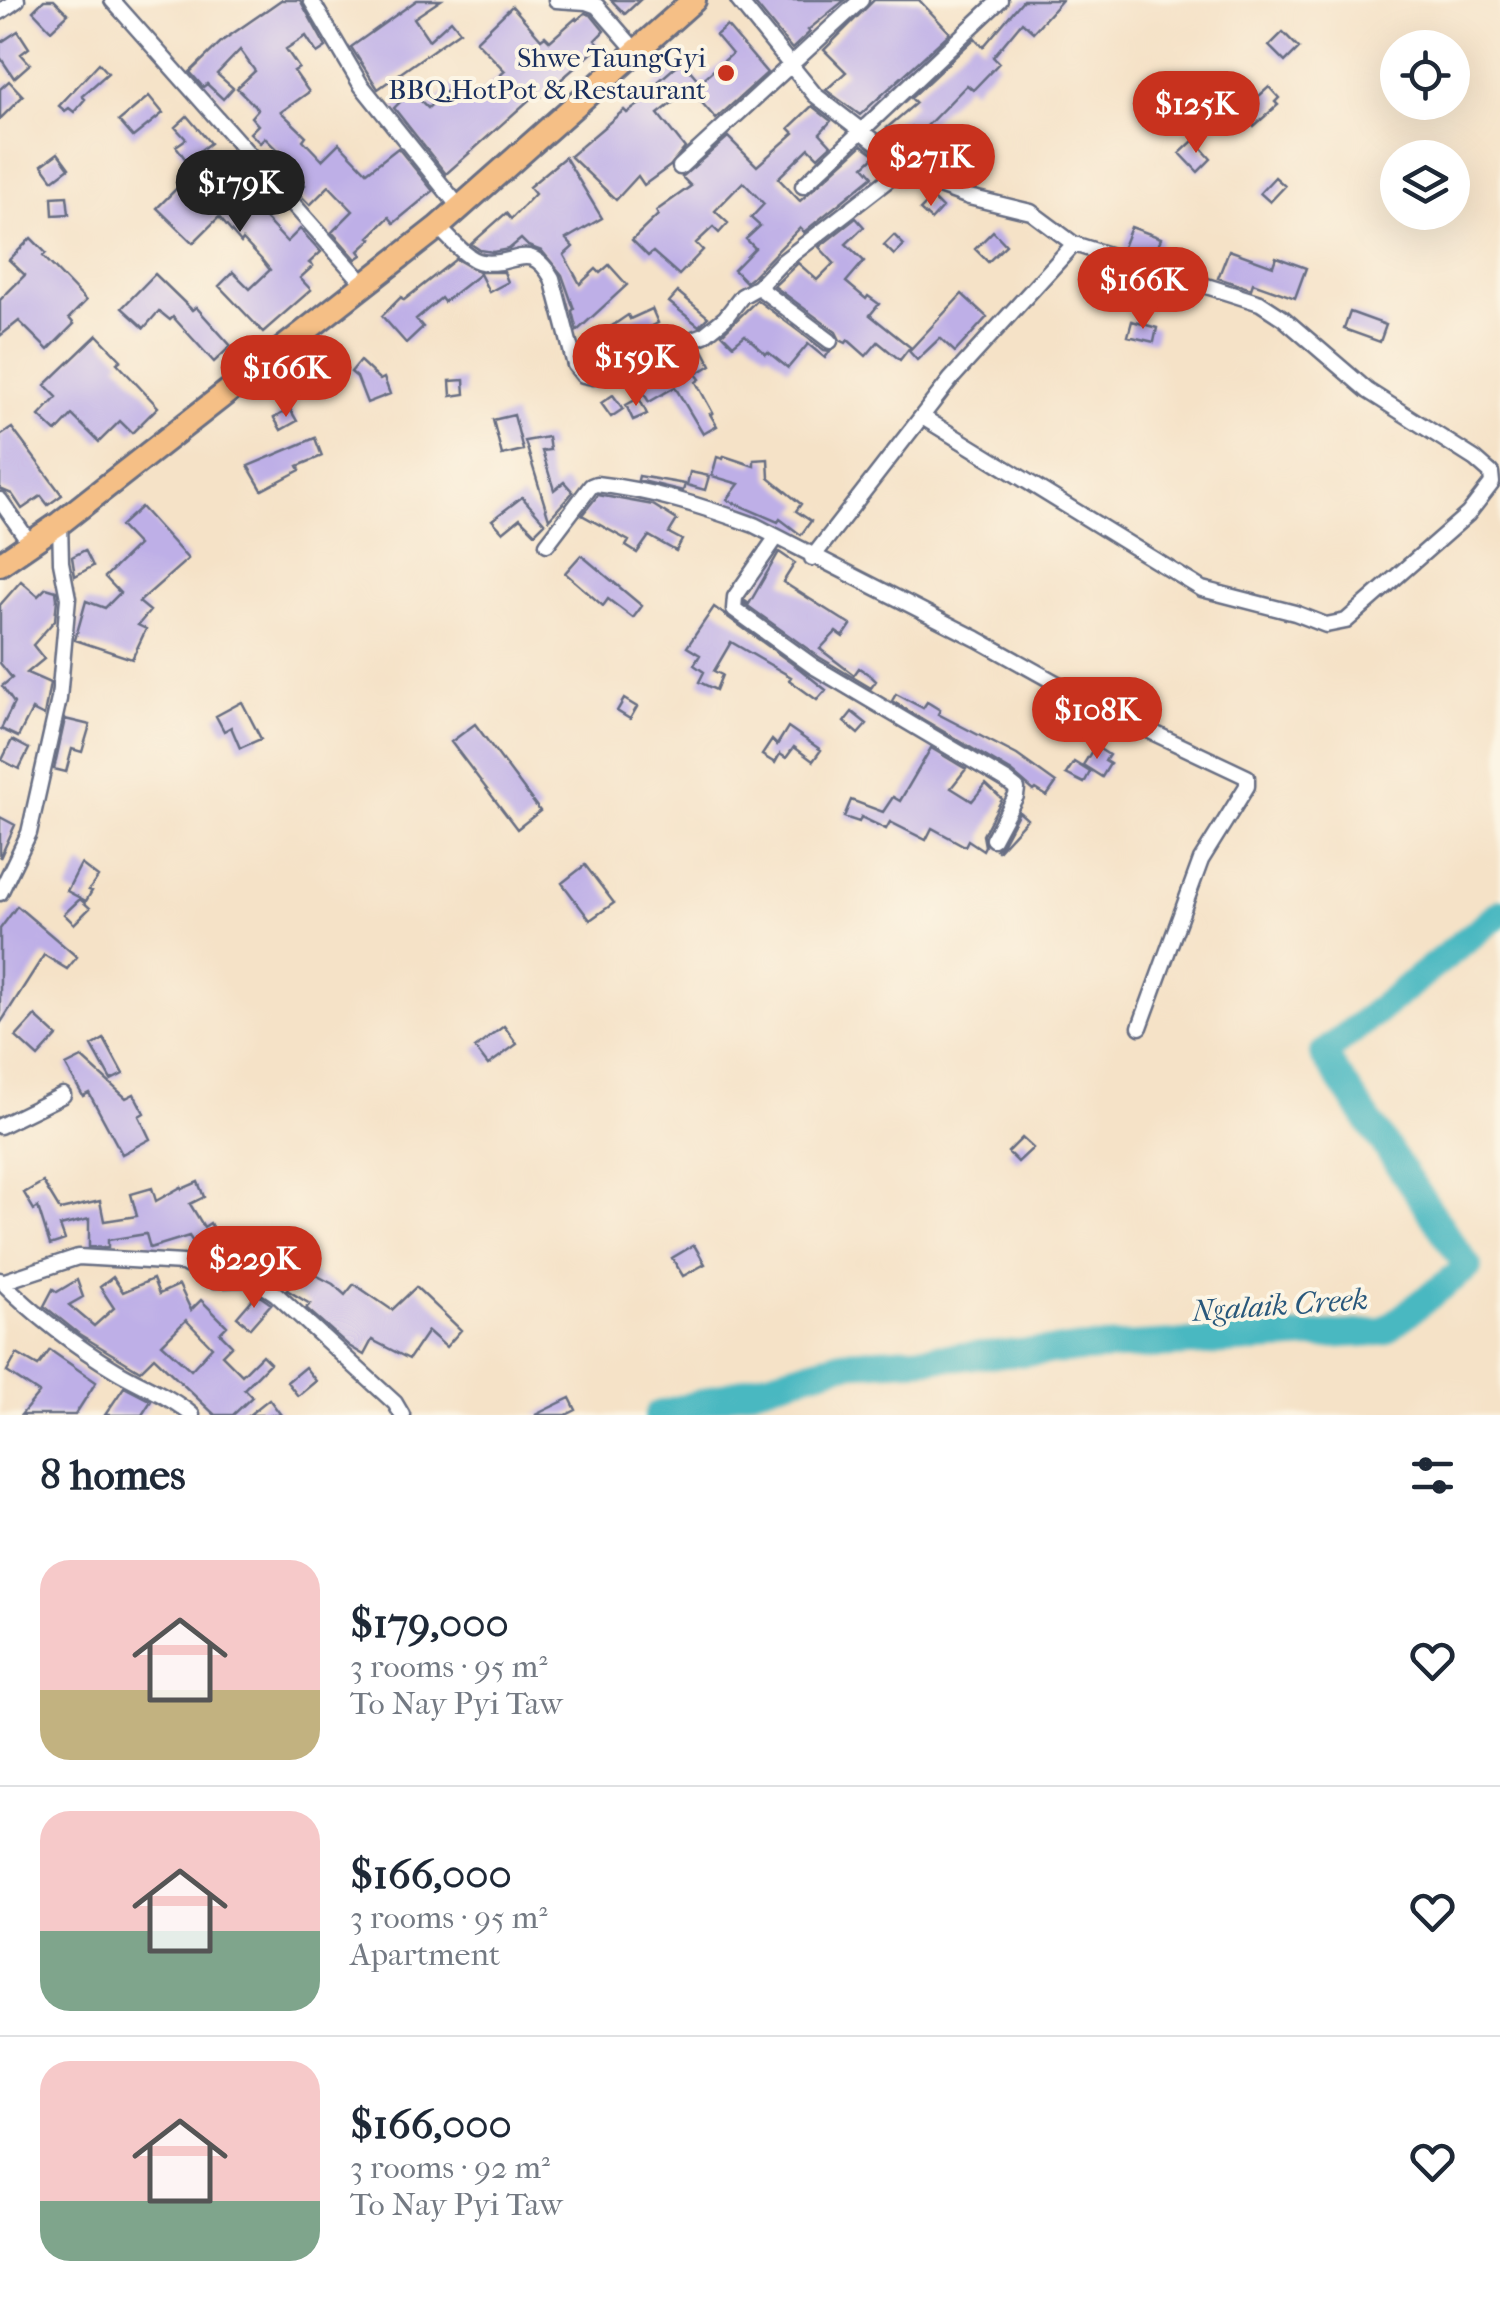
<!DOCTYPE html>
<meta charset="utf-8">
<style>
:root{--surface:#fff;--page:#f2f2f3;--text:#1f2937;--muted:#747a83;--line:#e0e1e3;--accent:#c8321e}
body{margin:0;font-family:"IM FELL French Canon",serif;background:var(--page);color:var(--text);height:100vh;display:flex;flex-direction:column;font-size:38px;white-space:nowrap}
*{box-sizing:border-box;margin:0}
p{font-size:32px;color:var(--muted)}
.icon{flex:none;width:55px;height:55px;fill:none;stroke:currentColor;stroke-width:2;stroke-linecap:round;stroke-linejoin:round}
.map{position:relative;height:1415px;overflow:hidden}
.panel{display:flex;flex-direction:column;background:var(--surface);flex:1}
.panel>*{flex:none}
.fabs{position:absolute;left:1380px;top:30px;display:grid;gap:20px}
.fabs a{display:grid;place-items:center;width:90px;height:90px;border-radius:50%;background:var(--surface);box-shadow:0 10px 40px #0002;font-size:50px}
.price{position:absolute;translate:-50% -85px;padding:0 22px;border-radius:35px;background:var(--accent);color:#fff;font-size:32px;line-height:65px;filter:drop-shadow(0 2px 5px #0008)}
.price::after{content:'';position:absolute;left:50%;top:60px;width:30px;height:22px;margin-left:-15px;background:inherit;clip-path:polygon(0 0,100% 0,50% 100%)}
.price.active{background:#222;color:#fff}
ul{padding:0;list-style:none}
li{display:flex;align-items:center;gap:30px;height:250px;padding:0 40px}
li+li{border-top:2px solid var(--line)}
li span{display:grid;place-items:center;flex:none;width:280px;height:200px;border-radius:30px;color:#555}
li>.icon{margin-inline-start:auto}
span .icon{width:120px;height:120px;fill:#fffc;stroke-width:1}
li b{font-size:42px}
h2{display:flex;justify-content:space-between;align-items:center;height:120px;padding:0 40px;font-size:42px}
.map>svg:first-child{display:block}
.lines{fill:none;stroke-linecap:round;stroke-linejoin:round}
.river{stroke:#49b8c1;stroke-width:28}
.building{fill:#beafe7;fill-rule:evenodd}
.street-casing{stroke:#676e83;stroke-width:19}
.primary-casing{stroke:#676e83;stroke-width:28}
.street{stroke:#fff;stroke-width:14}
.primary{stroke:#f5bf86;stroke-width:22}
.poi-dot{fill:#c8321e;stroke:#fcf5e5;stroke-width:4}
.labels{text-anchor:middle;stroke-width:8;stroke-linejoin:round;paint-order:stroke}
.poi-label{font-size:28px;fill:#1b2f5e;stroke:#fcf5e5;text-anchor:end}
.water-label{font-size:30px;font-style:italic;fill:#29587c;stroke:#fcf5e5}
</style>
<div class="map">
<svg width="1500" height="1415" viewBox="0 0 1500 1415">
<rect width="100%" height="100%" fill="#fcf5e5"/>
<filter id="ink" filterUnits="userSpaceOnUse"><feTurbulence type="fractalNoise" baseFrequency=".01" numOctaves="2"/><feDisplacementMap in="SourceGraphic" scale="20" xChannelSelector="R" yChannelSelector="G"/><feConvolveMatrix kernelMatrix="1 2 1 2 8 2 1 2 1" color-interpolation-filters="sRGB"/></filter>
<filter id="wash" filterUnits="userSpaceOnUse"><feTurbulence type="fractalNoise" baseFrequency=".0048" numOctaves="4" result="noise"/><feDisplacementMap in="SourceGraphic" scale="40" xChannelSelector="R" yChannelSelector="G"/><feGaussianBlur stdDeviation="2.25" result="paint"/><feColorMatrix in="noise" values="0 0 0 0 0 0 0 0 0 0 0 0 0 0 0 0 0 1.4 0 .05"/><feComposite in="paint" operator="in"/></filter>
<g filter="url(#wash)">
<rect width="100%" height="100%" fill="#f5e2c7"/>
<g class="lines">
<!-- river -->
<path class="river" d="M 658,1415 L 842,1363 L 1383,1332 L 1468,1267 L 1323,1054 L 1500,913"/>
</g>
<g id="blocks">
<!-- building -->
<path class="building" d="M 44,0 L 54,0 L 68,14 L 51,30 L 33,11 Z
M 281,0 L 300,0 L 326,47 L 317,53 L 306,36 L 286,49 L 299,68 L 294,71 L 309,92 L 281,112 L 306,136 L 303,140 L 322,160 L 339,143 L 367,172 L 398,148 L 433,191 L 394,223 L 389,217 L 369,237 L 372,239 L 359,251 L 362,255 L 356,259 L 332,232 L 353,211 L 329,186 L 310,205 L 297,192 L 305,185 L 290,171 L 294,167 L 265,138 L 260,143 L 250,133 L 258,125 L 251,117 L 258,109 L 237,88 L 255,71 L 240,50 L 217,74 L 233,88 L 223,99 L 207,84 L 203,87 L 190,72 L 222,41 Z
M 417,0 L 441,0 L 414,18 L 429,40 L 451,20 L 460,31 L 378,89 L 351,47 Z
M 611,0 L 640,0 L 625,14 Z
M 752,0 L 845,0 L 808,30 L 810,32 L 792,49 Z
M 874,0 L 919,0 L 950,33 L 860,115 L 826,90 L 846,72 L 824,50 Z
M 1023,0 L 1062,0 L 1033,32 L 1022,22 L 993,57 L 999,63 L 973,90 L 967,85 L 919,134 L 912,127 L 892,141 L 881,133 L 916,103 L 911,98 L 975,38 L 983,47 Z
M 512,6 L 541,39 L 545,36 L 550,41 L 576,18 L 577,20 L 585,13 L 591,15 L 604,31 L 595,40 L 600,46 L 542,96 L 538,92 L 446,174 L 394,108 L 411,91 L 428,108 L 456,82 L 472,100 L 505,71 L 476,41 Z
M 727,26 L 767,73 L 716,119 L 690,89 L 658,114 L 685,148 L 670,166 L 644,185 L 638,176 L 616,200 L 570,156 L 624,110 L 627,113 L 649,97 L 645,93 L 682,61 L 700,82 L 732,54 L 716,35 Z
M 18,31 L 29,48 L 21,54 L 30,64 L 14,78 L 0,57 L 0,43 Z
M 1283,32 L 1299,48 L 1285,62 L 1269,46 Z
M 99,63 L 108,73 L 82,96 L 85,99 L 74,112 L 69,108 L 65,111 L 59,106 Z
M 9,81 L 23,96 L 0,119 L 0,89 Z
M 1269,87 L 1279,98 L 1275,102 L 1278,105 L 1254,126 L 1241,112 Z
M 149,96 L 163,113 L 133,137 L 119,121 Z
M 812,106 L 831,121 L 820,133 L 831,145 L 818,157 L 809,148 L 778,178 L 800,201 L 862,145 L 876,155 L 864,166 L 873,176 L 804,232 L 800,228 L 751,278 L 746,282 L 734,270 L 755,248 L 746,239 L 760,226 L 751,218 L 764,204 L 743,182 L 715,211 L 728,223 L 719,233 L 713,227 L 696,243 L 703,250 L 679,275 L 653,252 L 648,256 L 632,240 L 658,215 L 656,211 L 691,186 L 682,177 L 728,137 L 757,166 L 794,133 L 789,128 Z
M 187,116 L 210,143 L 198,152 L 218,182 L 225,176 L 287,242 L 300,229 L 321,252 L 309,263 L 313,266 L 300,278 L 311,290 L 263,332 L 219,286 L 233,272 L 250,289 L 270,270 L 262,260 L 243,240 L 241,243 L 219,217 L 193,243 L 157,208 L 194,171 L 176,146 L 186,139 L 175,127 Z
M 1194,140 L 1211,159 L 1198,172 L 1180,153 Z
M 58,153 L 69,168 L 53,180 L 42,165 Z
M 565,157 L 602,218 L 566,239 L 573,247 L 564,255 L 580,284 L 596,269 L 600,273 L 609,265 L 627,285 L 577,331 L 572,311 L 574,309 L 562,275 L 542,251 L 528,246 L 521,239 L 509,249 L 493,252 L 480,250 L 471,244 L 506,213 L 511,219 L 535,194 L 529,187 Z
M 1275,177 L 1285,186 L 1270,202 L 1260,193 Z
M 67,196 L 69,214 L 53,215 L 52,197 Z
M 932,198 L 942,208 L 931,220 L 920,210 Z
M 856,218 L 864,227 L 846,244 L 864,261 L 846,282 L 866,299 L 868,296 L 879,304 L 870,315 L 910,347 L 900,360 L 878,342 L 866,356 L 848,340 L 846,343 L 840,340 L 836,332 L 774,286 L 798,263 L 817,280 L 834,263 L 819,247 Z
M 1131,227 L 1161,238 L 1154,258 L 1123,247 Z
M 993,231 L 1006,245 L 988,262 L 975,249 Z
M 894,235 L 904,245 L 894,255 L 884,245 Z
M 31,238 L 46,253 L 43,256 L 86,301 L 69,318 L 74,324 L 48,350 L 19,321 L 0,336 L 0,300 L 25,275 L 9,260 Z
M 1229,250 L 1273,266 L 1276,257 L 1306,268 L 1295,298 L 1253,283 L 1251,289 L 1218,278 Z
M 456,259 L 479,272 L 504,272 L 508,282 L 489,292 L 480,274 L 444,302 L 441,298 L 416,319 L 423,327 L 406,343 L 382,316 L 401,297 L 404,300 Z
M 155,274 L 192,310 L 196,307 L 231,346 L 214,362 L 173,317 L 170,320 L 159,311 L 144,328 L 122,308 Z
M 678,292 L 708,317 L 699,326 L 669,302 Z
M 962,294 L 987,317 L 955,352 L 940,338 L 917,360 L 909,351 Z
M 757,300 L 824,350 L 830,351 L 825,358 L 808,344 L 788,368 L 768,352 L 766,354 L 745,335 L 733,345 L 722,334 Z
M 652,309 L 658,323 L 650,327 L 658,341 L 589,365 L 581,347 L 628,315 L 630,319 Z
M 1350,312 L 1386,325 L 1380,342 L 1344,329 Z
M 1132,321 L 1157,328 L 1154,342 L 1128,336 Z
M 97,335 L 121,360 L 117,363 L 158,407 L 132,433 L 120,421 L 99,442 L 72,415 L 56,432 L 39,416 L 57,397 L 45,385 Z
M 703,350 L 711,365 L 696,374 L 700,379 L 696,382 L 713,413 L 710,414 L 717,426 L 703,434 L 675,387 L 649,402 L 632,374 L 684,354 L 687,359 Z
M 360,361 L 380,380 L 384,378 L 390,394 L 367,403 L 357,377 L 351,372 Z
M 464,380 L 465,394 L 451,396 L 450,381 Z
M 613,395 L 623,409 L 611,417 L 601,403 Z
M 639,398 L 647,414 L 633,420 L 626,405 Z
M 290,409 L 297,421 L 281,430 L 274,418 Z
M 514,415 L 523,450 L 502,455 L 493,420 Z
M 12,428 L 62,495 L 48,505 L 41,496 L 22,509 L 12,494 L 0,489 L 0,436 Z
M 548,437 L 550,450 L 542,451 L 554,490 L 564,482 L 573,492 L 549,519 L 525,441 Z
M 315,438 L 322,456 L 298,466 L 300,470 L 262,490 L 248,466 Z
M 724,456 L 754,466 L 754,460 L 768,459 L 769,478 L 801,504 L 796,511 L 811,521 L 801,535 L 780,519 L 778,522 L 727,500 L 739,484 L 712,476 L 717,457 L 723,459 Z
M 690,472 L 709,476 L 705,490 L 687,485 Z
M 639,476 L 685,484 L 683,491 L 638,480 Z
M 598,495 L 653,505 L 677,520 L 669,533 L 682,540 L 676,551 L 649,536 L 637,553 L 626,546 L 629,541 L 582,515 Z
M 522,497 L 545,523 L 535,533 L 520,518 L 503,532 L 492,520 Z
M 141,507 L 188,559 L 139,602 L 150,611 L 138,625 L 146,629 L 132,659 L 75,640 L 86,601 L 105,608 L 120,593 L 105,577 L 138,545 L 120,526 Z
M 85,550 L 93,566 L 75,576 L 72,557 Z
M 779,552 L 795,563 L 783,582 L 851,625 L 843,637 L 836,632 L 820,649 L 854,675 L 859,668 L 871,676 L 876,681 L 871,688 L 819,657 L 745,604 L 745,601 L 749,604 Z
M 581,555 L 642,606 L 633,618 L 608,599 L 603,606 L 565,573 Z
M 21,581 L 38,596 L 46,588 L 56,591 L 57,599 L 55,620 L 33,645 L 44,659 L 27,673 L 50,683 L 44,716 L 32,710 L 18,737 L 1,729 L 14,703 L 2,686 L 12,678 L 0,663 L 0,605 Z
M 714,607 L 801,670 L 826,690 L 817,700 L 789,680 L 791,677 L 731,642 L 714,671 L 722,675 L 716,690 L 699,682 L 704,672 L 694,665 L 700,655 L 687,647 Z
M 896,694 L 923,708 L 927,702 L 940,710 L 938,714 L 1017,755 L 1056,783 L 1047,796 L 1036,789 L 1034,791 L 1012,772 L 892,701 Z
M 624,699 L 637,707 L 630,719 L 617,711 Z
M 242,702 L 261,739 L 240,748 L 231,727 L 224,731 L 216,716 Z
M 852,712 L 867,724 L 858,734 L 844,722 Z
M 65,719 L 90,725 L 82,752 L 72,749 L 66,772 L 54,769 Z
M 475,724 L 540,811 L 517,829 L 451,742 Z
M 788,727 L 821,750 L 813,761 L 794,747 L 786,758 L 780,754 L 775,763 L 762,755 L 772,740 L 777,745 Z
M 12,740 L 29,749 L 19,769 L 2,760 Z
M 1095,746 L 1109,755 L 1105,761 L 1110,764 L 1102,777 L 1083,765 Z
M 931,748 L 966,769 L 951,788 L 972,801 L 986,784 L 1002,799 L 983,835 L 985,846 L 983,850 L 968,840 L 965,846 L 932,828 L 926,840 L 890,822 L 886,829 L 861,817 L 859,822 L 844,817 L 851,800 L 883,812 L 893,797 L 900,801 Z
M 1074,762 L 1090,772 L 1084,783 L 1066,774 Z
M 1019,812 L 1027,819 L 998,851 L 996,849 L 1002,844 Z
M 0,817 L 15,825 L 0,858 Z
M 81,864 L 98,877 L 89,890 L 92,891 L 86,901 L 67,891 Z
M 585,865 L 614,903 L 590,920 L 562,883 Z
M 80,899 L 90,908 L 74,924 L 64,914 Z
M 17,906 L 77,957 L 67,969 L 44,955 L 0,1024 L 0,929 Z
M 35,1016 L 57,1036 L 38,1057 L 16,1037 Z
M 504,1026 L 517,1044 L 488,1065 L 475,1048 Z
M 104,1039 L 123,1074 L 111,1080 L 92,1046 Z
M 82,1058 L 126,1098 L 134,1094 L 144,1113 L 139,1116 L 150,1139 L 122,1154 L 89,1093 L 83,1096 L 66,1066 Z
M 1022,1138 L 1033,1148 L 1018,1162 L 1008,1152 Z
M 43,1182 L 60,1210 L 100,1201 L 104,1221 L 137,1216 L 131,1194 L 152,1188 L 156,1201 L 181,1187 L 182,1189 L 198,1182 L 204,1197 L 190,1204 L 204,1227 L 210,1223 L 234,1266 L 218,1269 L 208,1264 L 202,1250 L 199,1251 L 189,1236 L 150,1248 L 146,1234 L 108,1240 L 108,1248 L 89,1247 L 89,1219 L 60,1226 L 65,1240 L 50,1245 L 38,1207 L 34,1210 L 24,1193 Z
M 694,1245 L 705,1264 L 683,1276 L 672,1258 Z
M 300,1267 L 333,1284 L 345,1295 L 354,1284 L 392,1310 L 416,1287 L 461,1330 L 446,1347 L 428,1331 L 409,1359 L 372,1340 L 364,1355 L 349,1346 L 306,1308 L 310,1304 L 287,1290 Z
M 113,1277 L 123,1292 L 153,1279 L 159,1294 L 179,1285 L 191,1310 L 201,1300 L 227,1326 L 220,1333 L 232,1345 L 222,1355 L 242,1375 L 262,1355 L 270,1363 L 244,1389 L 252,1397 L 233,1415 L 215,1415 L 154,1357 L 140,1371 L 79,1334 L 44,1306 L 53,1289 L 57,1292 L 77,1280 L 83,1297 L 69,1305 L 94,1326 L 114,1308 L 100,1287 ZM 186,1320 L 212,1347 L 191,1370 L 162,1344 Z
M 257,1294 L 271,1304 L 250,1328 L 237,1317 Z
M 50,1350 L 96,1382 L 75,1415 L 21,1415 L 39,1393 L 7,1372 L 17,1354 L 38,1366 Z
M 305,1367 L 316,1381 L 298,1396 L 287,1382 Z
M 124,1387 L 151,1401 L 142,1415 L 105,1415 Z
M 570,1398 L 576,1410 L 566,1415 L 535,1415 Z
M 269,1399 L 281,1415 L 249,1415 Z"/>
</g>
</g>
<g filter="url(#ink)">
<use href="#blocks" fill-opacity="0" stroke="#676e83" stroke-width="2.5"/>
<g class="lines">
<!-- street casing -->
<g class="street-casing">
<path id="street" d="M 112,0 L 366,286
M 311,0 L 361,85 L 460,208
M 556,0 L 586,2 L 597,6 L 636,51
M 738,0 L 815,95 L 928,182 L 969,197 L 1031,212 L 1074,244 L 1260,303 L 1283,318 L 1368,391 L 1475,459 L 1491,473 L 1492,483 L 1468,514 L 1346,621 L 1326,625 L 1295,613 L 1202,589 L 924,418
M 0,12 L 17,0
M 680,167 L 861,0
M 803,186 L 1000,0
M 438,227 C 450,238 467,260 482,262 C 514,268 528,238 552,278 L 575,365 L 583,375 L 593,377 L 704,335 L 725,318 L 742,296 L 758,287 L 781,263 L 906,166
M 758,287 L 830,341
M 0,500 L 30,543
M 776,538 L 735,597 L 734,609 L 813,666 L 1007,781 L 1017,789 L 1016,796 L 993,839
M 547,544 L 591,486 L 596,484 C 651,490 702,506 754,525 L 977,639 L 1101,708 L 1247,777 L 1247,786 L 1201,860 L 1140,1027
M 812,558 L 950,380 L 1074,244
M 0,893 L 29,833 L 59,699 L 68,598 L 61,562 L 60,523
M 0,1126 L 63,1095
M 0,1280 C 35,1315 75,1346 117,1371 C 142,1386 170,1396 192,1415
M 2,1282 L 78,1257 L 183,1263 L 215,1280 L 253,1279 L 276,1294 L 395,1403 L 402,1415"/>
</g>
<!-- primary casing -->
<g class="primary-casing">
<path id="primary" d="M 0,564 L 60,523 L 438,227 L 694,0"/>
</g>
<!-- street -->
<use href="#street" class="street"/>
<!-- primary -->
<use href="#primary" class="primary"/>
</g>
</g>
<!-- markers -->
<circle class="poi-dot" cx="726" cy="73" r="10"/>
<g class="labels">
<!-- poi labels -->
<g class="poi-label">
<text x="706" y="67">Shwe TaungGyi<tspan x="706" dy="32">BBQ,HotPot &amp; Restaurant</tspan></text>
</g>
<!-- water labels -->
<g class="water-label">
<text transform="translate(1280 1305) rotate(-4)" y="10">Ngalaik Creek</text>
</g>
</g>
</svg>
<div class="fabs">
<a><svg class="icon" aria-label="locate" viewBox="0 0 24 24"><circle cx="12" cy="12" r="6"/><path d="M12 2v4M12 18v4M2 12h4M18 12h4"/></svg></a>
<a><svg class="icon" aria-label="layers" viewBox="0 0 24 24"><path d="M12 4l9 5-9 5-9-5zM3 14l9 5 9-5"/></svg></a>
</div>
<b class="price" style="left:1196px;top:156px">$125K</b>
<b class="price" style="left:931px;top:209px">$271K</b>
<b class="price active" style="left:240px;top:235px">$179K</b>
<b class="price" style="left:1143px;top:332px">$166K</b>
<b class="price" style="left:636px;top:409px">$159K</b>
<b class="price" style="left:286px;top:420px">$166K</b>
<b class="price" style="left:1097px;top:762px">$108K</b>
<b class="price" style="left:254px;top:1311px">$229K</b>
</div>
<section class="panel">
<h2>8 homes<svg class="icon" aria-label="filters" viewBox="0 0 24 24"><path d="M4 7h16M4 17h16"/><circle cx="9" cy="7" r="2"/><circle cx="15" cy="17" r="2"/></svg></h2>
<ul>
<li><span style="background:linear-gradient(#f6c9c9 65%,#c2b280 0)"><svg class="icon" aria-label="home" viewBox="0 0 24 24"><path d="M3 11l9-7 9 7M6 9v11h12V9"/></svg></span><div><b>$179,000</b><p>3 rooms · 95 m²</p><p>To Nay Pyi Taw</p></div><svg class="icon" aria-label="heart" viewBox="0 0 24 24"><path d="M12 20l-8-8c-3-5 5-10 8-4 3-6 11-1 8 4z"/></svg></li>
<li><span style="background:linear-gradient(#f6c9c9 60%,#7fa58c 0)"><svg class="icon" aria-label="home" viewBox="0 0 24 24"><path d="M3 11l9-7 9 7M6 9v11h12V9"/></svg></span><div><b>$166,000</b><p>3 rooms · 95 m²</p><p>Apartment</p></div><svg class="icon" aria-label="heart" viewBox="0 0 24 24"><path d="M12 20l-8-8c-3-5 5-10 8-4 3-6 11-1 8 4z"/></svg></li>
<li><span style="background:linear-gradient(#f6c9c9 70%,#7fa58c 0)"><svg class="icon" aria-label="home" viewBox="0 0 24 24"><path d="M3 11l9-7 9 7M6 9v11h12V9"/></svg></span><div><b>$166,000</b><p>3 rooms · 92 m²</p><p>To Nay Pyi Taw</p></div><svg class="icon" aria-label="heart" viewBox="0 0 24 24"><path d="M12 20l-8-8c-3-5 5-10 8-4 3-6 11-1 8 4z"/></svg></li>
</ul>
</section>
